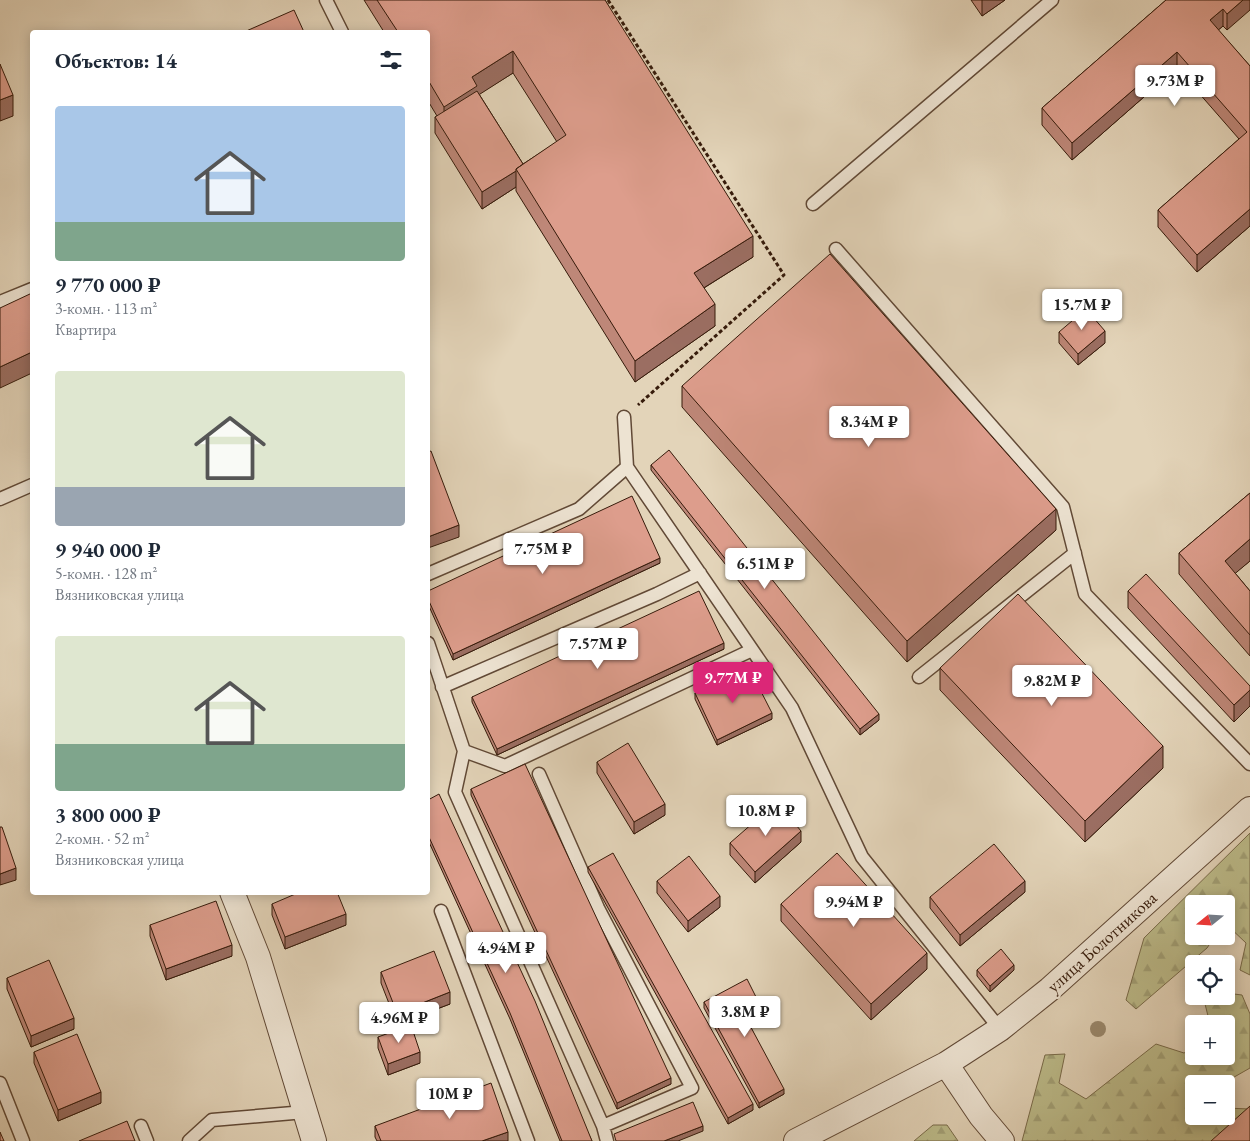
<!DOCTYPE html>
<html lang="ru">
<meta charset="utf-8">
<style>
:root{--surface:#fff;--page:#f6f6f7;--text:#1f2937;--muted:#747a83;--accent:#db2777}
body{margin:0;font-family:"EB Garamond",serif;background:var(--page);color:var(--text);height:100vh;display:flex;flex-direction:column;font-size:19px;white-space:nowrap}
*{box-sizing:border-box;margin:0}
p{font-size:16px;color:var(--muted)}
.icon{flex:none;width:28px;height:28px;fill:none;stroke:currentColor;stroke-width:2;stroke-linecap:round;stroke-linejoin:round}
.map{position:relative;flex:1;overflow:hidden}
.panel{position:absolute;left:30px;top:30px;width:400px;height:865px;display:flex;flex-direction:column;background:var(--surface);border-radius:5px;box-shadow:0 2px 12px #0003}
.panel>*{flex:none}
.needle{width:32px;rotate:252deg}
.buttons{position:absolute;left:1185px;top:895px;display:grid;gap:10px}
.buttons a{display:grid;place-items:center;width:50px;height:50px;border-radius:5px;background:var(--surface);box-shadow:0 2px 12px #0003;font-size:25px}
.price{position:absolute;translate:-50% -42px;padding:0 11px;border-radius:5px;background:#fff;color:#222;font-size:16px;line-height:32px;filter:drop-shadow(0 1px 2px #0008)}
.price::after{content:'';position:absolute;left:50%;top:30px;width:15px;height:11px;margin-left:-8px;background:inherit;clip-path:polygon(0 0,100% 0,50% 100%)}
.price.selected{background:var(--accent);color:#fff}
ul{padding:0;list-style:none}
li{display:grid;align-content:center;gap:10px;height:265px;padding:0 25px}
li span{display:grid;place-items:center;height:155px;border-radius:5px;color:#555}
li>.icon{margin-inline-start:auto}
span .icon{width:90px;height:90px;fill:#fffc;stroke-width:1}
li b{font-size:21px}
h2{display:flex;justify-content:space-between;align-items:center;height:60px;padding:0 25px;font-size:21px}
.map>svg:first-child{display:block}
.forest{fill:url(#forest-firs);stroke:#796b4a}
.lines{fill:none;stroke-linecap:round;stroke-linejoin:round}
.lane-casing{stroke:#614936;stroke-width:15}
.street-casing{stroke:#614936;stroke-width:26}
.path{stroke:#361b0b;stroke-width:3;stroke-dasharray:4 2.5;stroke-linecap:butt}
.lane{stroke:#ede3d2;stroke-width:12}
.street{stroke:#ede3d2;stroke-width:24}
.tree{fill:#9a896e}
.wall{fill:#be8778;stroke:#361b0b;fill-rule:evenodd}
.shaded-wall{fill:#9b6e62;stroke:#361b0b}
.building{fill:#dd9d8c;stroke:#361b0b}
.labels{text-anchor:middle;stroke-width:4.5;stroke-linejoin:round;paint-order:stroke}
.street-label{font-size:18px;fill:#361b0b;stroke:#ede3d2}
</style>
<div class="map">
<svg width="1250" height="1141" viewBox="0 0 1250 1141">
<defs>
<pattern id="forest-firs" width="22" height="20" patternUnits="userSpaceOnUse" patternTransform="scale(1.25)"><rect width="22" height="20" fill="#bcbb8a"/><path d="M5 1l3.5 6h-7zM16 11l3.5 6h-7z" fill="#a2a076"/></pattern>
</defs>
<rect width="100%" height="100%" fill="#e3d4b9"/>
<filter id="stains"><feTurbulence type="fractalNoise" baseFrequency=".004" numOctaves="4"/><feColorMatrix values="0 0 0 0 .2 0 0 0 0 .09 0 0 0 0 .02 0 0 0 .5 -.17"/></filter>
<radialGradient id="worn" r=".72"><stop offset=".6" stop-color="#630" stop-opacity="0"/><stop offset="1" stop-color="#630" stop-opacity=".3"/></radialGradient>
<!-- forest -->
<path class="forest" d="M 1250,833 L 1250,975 L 1240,970 L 1246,943 L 1226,924 L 1226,904 L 1194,904 L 1194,936 L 1215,936 L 1207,948 L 1136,1009 L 1126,1000 L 1144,938 Z
M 1226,993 L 1242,995 L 1250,1014 L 1250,1068 L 1222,1084 L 1194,1084 L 1194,1116 L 1226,1116 L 1226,1108 L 1249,1109 L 1244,1141 L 1022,1141 L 1045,1055 L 1065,1054 L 1059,1083 L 1086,1099 L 1156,1044 L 1184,1053 L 1194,1048 L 1194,1056 L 1226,1056 L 1226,1024 L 1210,1024 L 1205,1004 L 1215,996 L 1226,996 Z
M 933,1125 L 947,1125 L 958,1141 L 914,1141 Z"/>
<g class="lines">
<!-- lane casing -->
<g class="lane-casing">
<path id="lane" d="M 326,0 L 342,32
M 813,204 L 1052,0
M 836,249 L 1063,507 L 1085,594 L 1250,764
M 0,302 L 32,289
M 624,417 L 627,467 L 792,708 L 862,857 L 1000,1029
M 0,499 L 32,485
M 428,574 L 579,509 L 627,467
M 428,643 L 464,751 L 455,792 L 603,1126 L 607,1141
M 919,677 L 1075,553
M 442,687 L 657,594 L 700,573
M 464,751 L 505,766 L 752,650
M 539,774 L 598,908 L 692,1088 L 603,1126
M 441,911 L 528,1141
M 0,1083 L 23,1141
M 141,1126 L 147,1141
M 189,1141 L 212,1120 L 305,1112"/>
</g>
<!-- street casing -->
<g class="street-casing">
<path id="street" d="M 232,892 L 258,957 L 314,1141
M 946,1064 L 981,1116 L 1002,1141
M 796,1141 L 946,1064 L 1000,1029 L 1050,989 L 1250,809"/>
</g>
<!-- path -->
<path class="path" d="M 608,0 L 784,275 L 638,405"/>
<!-- lane -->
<use href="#lane" class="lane"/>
<!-- street -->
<use href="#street" class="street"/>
</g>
<!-- trees -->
<circle class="tree" cx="1098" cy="1029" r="8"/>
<!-- wall -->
<path class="wall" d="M 364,0 L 605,0 L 753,257 L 704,288 L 715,326 L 635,382 L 516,191 L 516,187 L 482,209 L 435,133 L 435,117 L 437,116 L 428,101 L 428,32 L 384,32 ZM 513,73 L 557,142 L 523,164 L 479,94 Z
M 971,0 L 1005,0 L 982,16 Z
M 1166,0 L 1250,0 L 1227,30 L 1223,26 L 1218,30 L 1250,66 L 1250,226 L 1197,272 L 1158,227 L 1158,210 L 1239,139 L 1177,68 L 1072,160 L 1042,125 L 1042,108 Z
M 1059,332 L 1105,343 L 1078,365 L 1059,343 Z
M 682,386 L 1056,530 L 907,662 L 682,407 Z
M 651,465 L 879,720 L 860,735 L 651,470 Z
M 1250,493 L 1250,561 L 1235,573 L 1250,591 L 1250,656 L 1179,574 L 1179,553 Z
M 660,563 L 453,660 L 428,604 L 428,591 Z
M 1128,591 L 1250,686 L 1234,722 L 1128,608 Z
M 724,649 L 497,755 L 472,702 L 472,697 Z
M 940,668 L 1163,768 L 1085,842 L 940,690 Z
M 695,693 L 772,719 L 717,745 L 695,699 Z
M 597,762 L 665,815 L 634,834 L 597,773 Z
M 471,789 L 671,1084 L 617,1109 L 471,795 Z
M 428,800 L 592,1141 L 560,1141 L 510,1019 L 428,840 Z
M 801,842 L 755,883 L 730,855 L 730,843 Z
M 588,867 L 753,1110 L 728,1124 L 588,872 Z
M 657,881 L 720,907 L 688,932 L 657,893 Z
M 1025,892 L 960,946 L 930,908 L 930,897 Z
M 272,904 L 346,925 L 285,949 L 272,915 Z
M 781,904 L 927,969 L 871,1020 L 781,921 Z
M 150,925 L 232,956 L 166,980 L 150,936 Z
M 977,970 L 1014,970 L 990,992 L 977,976 Z
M 381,972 L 450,1004 L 397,1024 L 381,983 Z
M 7,978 L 74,1029 L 31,1047 L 7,989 Z
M 704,1002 L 763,1016 L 749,1024 L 784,1094 L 759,1108 L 704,1008 Z
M 378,1037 L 420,1063 L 388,1075 L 378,1048 Z
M 34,1052 L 101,1103 L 58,1121 L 34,1063 Z
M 375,1126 L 508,1141 L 377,1141 L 375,1137 Z"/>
<!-- shaded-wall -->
<path class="shaded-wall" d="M 982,0 L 1005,0 L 982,16 Z
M 1243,0 L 1250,0 L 1250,10 L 1227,30 L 1227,14 Z
M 1223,9 L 1223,26 L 1210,37 L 1210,20 Z
M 513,51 L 513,73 L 477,96 L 444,128 L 444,107 L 472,77 Z
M 1177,52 L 1177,68 L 1072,160 L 1072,143 Z
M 13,95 L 13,116 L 0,121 L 0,100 Z
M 516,171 L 516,187 L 482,209 L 482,192 Z
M 1250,209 L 1250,226 L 1197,272 L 1197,255 Z
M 753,236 L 753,257 L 694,294 L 694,273 Z
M 715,304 L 715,326 L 635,382 L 635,361 Z
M 1105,331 L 1105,343 L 1078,365 L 1078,354 Z
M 32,352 L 32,373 L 0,388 L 0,367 Z
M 1056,509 L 1056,530 L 907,662 L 907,641 Z
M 459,525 L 459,537 L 428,548 L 428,537 Z
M 1250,539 L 1250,561 L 1225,582 L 1225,561 Z
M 660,558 L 660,563 L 453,660 L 453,654 Z
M 724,643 L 724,649 L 497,755 L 497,749 Z
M 1250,690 L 1250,706 L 1234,722 L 1234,705 Z
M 772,713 L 772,719 L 717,745 L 717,740 Z
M 879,714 L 879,720 L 860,735 L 860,729 Z
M 1163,746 L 1163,768 L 1085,842 L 1085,821 Z
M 665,804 L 665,815 L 634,834 L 634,822 Z
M 801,831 L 801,842 L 755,883 L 755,872 Z
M 16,868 L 16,880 L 0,885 L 0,874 Z
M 1025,881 L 1025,892 L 960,946 L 960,935 Z
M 720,896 L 720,907 L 688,932 L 688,921 Z
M 346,914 L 346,925 L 285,949 L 285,937 Z
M 232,945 L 232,956 L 166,980 L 166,969 Z
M 927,953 L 927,969 L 871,1020 L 871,1004 Z
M 1014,965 L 1014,970 L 990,992 L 990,986 Z
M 450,992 L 450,1004 L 397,1024 L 397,1013 Z
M 763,1011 L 763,1016 L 747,1026 L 747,1020 Z
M 74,1018 L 74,1029 L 31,1047 L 31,1036 Z
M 420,1052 L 420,1063 L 388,1075 L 388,1064 Z
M 671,1078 L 671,1084 L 617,1109 L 617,1103 Z
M 784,1089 L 784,1094 L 759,1108 L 759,1103 Z
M 101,1092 L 101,1103 L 58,1121 L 58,1110 Z
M 753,1104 L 753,1110 L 728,1124 L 728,1118 Z
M 703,1126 L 703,1131 L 678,1141 L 664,1141 Z
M 508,1132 L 508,1141 L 482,1141 Z"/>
<!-- building -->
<path class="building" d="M 377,0 L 605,0 L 753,236 L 694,273 L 715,304 L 635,361 L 516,169 L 566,135 L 513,51 L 472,77 L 477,86 L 444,107 L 428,80 L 428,32 L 398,32 Z
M 1166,0 L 1243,0 L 1227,14 L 1223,9 L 1210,20 L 1250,66 L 1250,209 L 1197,255 L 1158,210 L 1247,132 L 1177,52 L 1072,143 L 1042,108 Z
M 294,10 L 304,32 L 244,32 Z
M 0,64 L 13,95 L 0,100 Z
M 477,91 L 523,164 L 516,169 L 516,171 L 482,192 L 435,117 Z
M 830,254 L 1056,509 L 907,641 L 682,386 Z
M 32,293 L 32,352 L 0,367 L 0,308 Z
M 1086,309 L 1105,331 L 1078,354 L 1059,332 Z
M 669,450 L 879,714 L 860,729 L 651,465 Z
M 431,451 L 459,525 L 428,537 L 428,452 Z
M 1250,493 L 1250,539 L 1225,561 L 1250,591 L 1250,635 L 1179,553 Z
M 632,496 L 660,558 L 453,654 L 428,599 L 428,591 Z
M 1146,574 L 1250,686 L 1250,690 L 1234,705 L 1128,591 Z
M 699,591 L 724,643 L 497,749 L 472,697 Z
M 1018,594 L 1163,746 L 1085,821 L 940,668 Z
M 749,668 L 772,713 L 717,740 L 695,693 Z
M 628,743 L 665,804 L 634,822 L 597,762 Z
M 525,764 L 671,1078 L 617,1103 L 471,789 Z
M 439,794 L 535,1001 L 592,1141 L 562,1141 L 510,1013 L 428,835 L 428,800 Z
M 777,802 L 801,831 L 755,872 L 730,843 Z
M 0,827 L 2,827 L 16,868 L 0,874 Z
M 994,844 L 1025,881 L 960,935 L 930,897 Z
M 613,853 L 753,1104 L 728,1118 L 588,867 Z
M 837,853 L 927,953 L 871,1004 L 781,904 Z
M 689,856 L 720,896 L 688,921 L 657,881 Z
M 300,892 L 337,892 L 346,914 L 285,937 L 272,904 Z
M 216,901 L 232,945 L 166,969 L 150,925 Z
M 1001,949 L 1014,965 L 990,986 L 977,970 Z
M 434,951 L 450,992 L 397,1013 L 381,972 Z
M 49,960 L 74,1018 L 31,1036 L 7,978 Z
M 747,979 L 763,1011 L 747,1020 L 784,1089 L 759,1103 L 704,1002 Z
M 411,1025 L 420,1052 L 388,1064 L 378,1037 Z
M 77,1034 L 101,1092 L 58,1110 L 34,1052 Z
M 491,1083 L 508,1132 L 482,1141 L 381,1141 L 375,1126 Z
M 693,1102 L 703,1126 L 664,1141 L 616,1141 L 614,1134 Z
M 1250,1106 L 1250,1141 L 1211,1141 Z
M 127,1121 L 135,1141 L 79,1141 Z
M 0,1132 L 4,1141 L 0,1141 Z"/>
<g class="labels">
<!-- street labels -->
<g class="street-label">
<text transform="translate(1102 942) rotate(-42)" y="6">улица Болотникова</text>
</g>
</g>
<rect width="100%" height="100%" filter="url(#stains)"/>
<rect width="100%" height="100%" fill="url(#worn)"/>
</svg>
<div class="buttons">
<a><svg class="needle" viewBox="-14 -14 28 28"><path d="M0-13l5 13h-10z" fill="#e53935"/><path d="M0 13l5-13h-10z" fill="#747a83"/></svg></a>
<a><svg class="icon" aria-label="locate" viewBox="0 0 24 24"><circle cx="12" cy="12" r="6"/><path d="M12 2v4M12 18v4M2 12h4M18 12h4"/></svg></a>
<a>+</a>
<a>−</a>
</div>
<b class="price" style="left:1175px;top:107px">9.73M ₽</b>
<b class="price" style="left:1082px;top:331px">15.7M ₽</b>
<b class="price" style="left:869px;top:448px">8.34M ₽</b>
<b class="price" style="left:543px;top:575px">7.75M ₽</b>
<b class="price" style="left:765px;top:590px">6.51M ₽</b>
<b class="price" style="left:598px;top:670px">7.57M ₽</b>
<b class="price selected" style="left:733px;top:704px">9.77M ₽</b>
<b class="price" style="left:1052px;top:707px">9.82M ₽</b>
<b class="price" style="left:766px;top:837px">10.8M ₽</b>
<b class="price" style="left:854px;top:928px">9.94M ₽</b>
<b class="price" style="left:506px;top:974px">4.94M ₽</b>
<b class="price" style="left:745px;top:1038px">3.8M ₽</b>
<b class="price" style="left:399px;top:1044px">4.96M ₽</b>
<b class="price" style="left:450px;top:1120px">10M ₽</b>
<section class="panel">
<h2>Объектов: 14<svg class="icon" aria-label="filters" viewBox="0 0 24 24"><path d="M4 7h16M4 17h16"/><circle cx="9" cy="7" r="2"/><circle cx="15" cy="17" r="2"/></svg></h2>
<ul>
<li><span style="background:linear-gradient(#a9c7e8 75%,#7fa58c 0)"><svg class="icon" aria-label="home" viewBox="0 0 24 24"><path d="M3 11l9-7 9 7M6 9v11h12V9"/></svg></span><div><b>9 770 000 ₽</b><p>3-комн. · 113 m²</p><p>Квартира</p></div></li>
<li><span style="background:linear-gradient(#dfe7d0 75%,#9aa5b1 0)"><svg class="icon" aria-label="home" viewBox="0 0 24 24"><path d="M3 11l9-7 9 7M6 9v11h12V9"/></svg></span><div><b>9 940 000 ₽</b><p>5-комн. · 128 m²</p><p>Вязниковская улица</p></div></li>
<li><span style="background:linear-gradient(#dfe7d0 70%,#7fa58c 0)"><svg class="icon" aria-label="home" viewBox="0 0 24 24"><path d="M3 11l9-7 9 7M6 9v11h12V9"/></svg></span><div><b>3 800 000 ₽</b><p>2-комн. · 52 m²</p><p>Вязниковская улица</p></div></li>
</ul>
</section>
</div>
